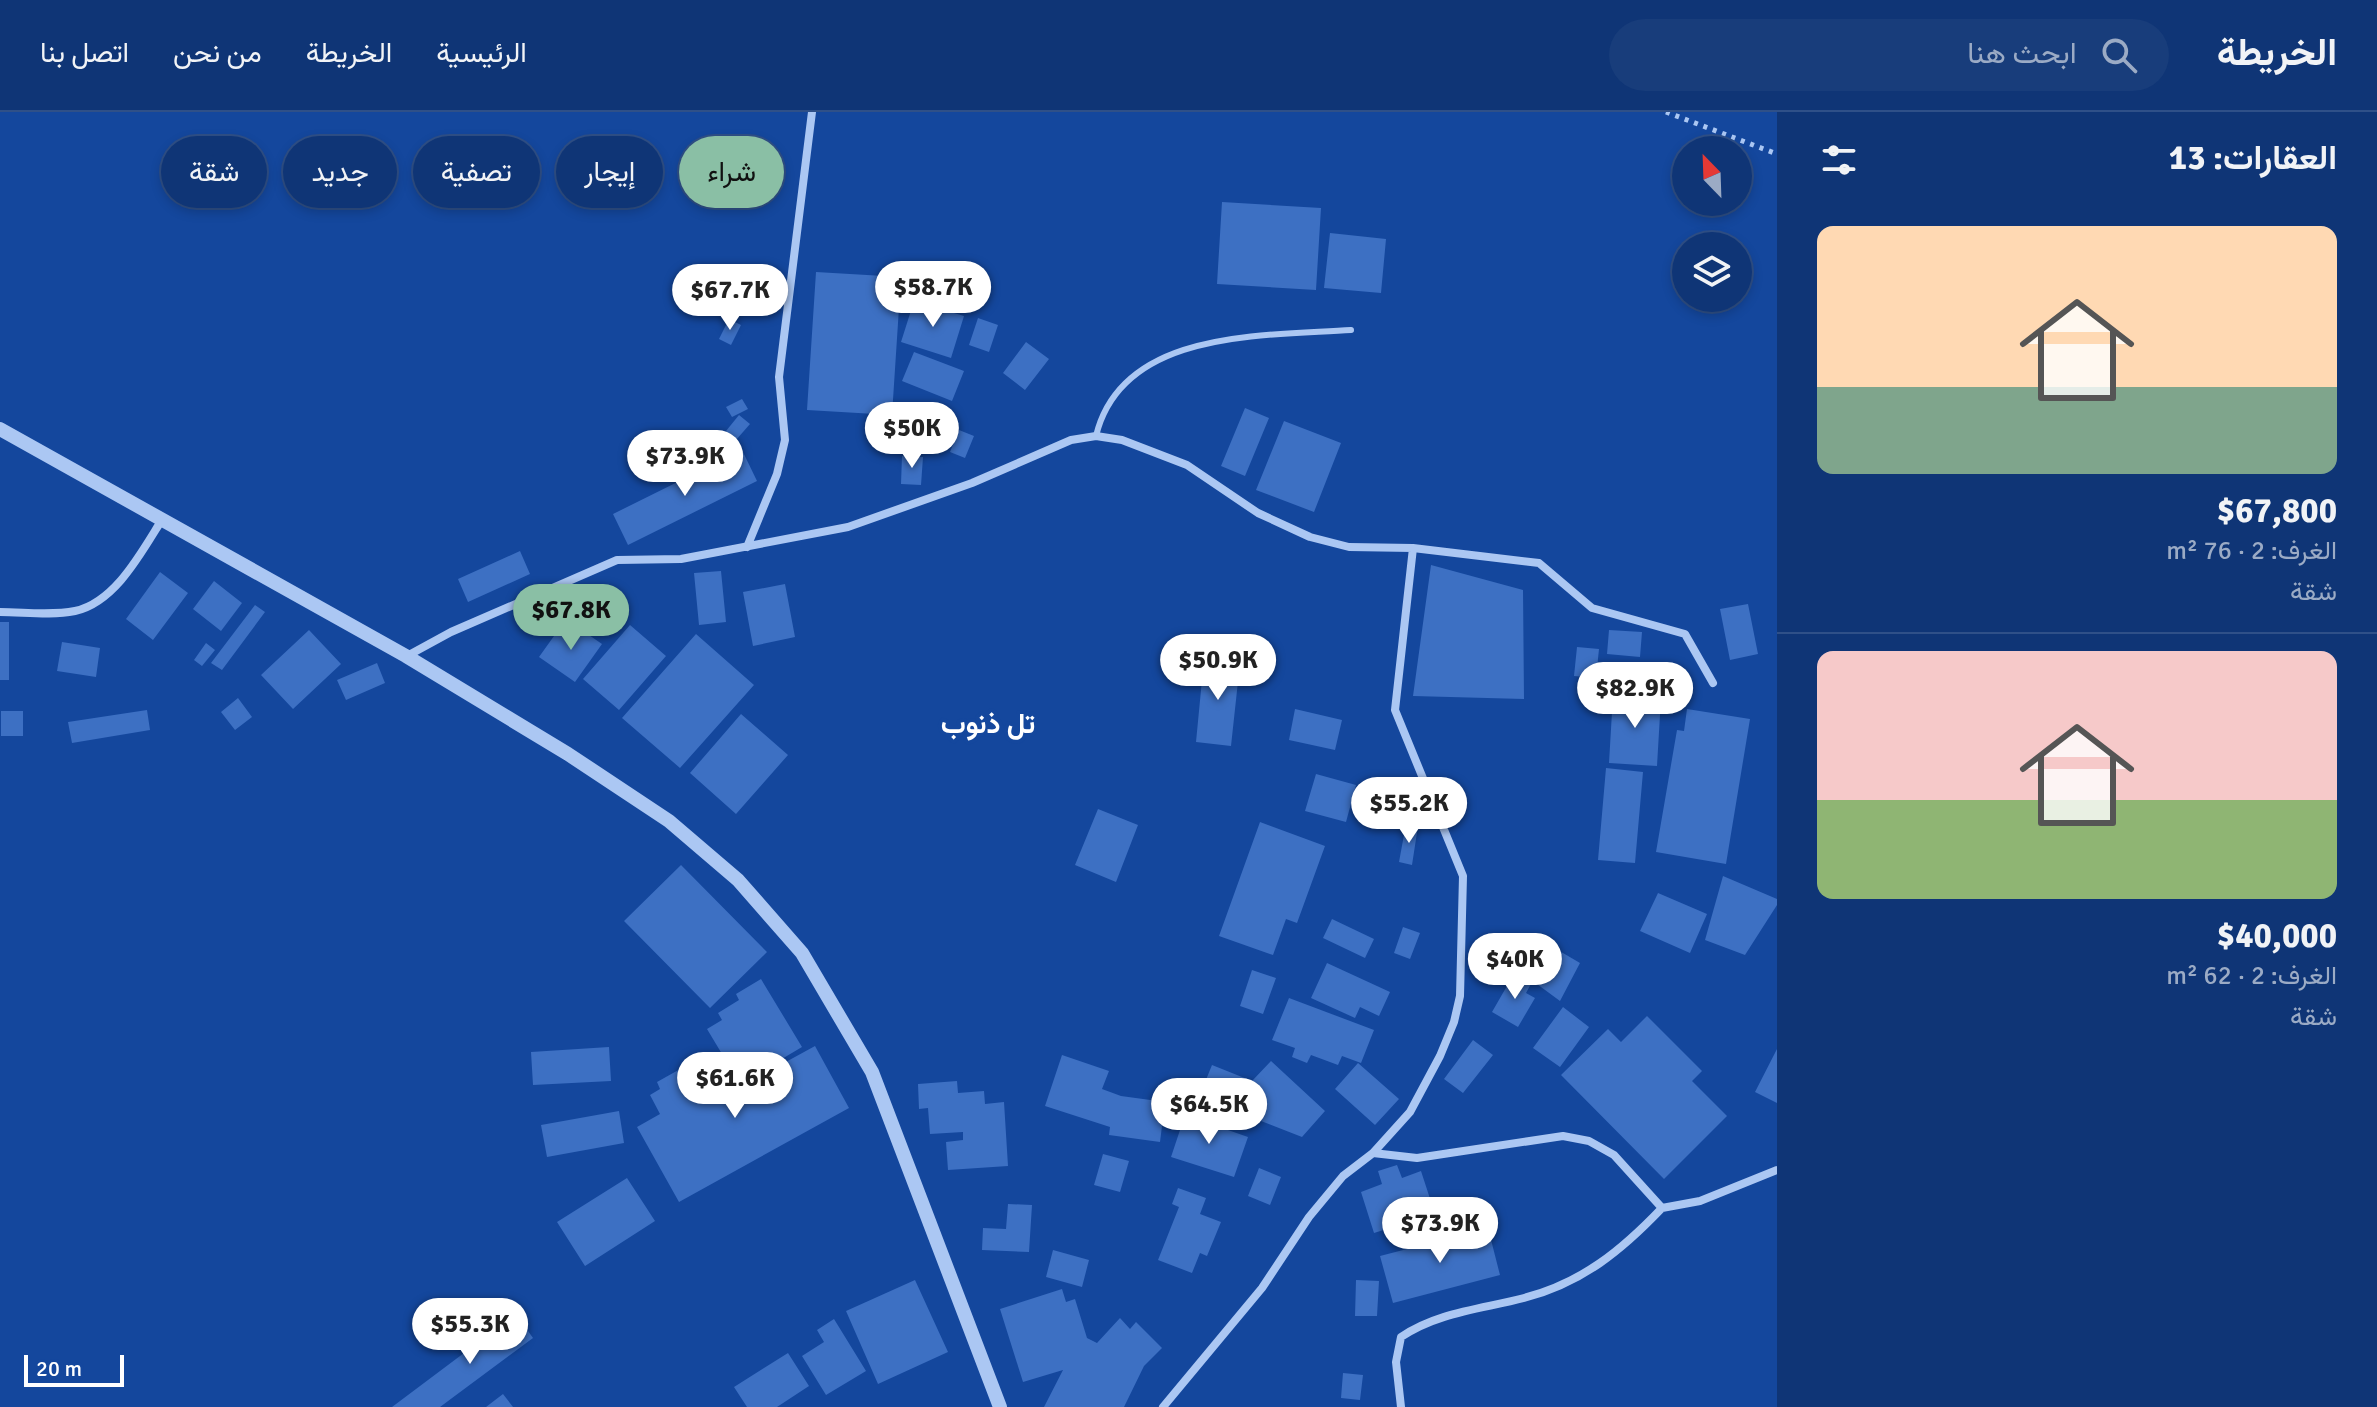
<!DOCTYPE html>
<html lang="ar">
<meta charset="utf-8">
<style>
:root{--surface:#0f3576;--page:#183d7b;--text:#f1f3f6;--muted:#9babc5;--line:#2f5088;--accent:#8abfa5}
body{margin:0;font-family:Signika,Vazirmatn,sans-serif;background:var(--page);color:var(--text);direction:rtl;height:100vh;display:flex;flex-direction:column;font-size:30px;white-space:nowrap}
*{box-sizing:border-box;margin:0}
p{font-size:26px;color:var(--muted)}
.icon{flex:none;width:44px;height:44px;fill:none;stroke:currentColor;stroke-width:2;stroke-linecap:round;stroke-linejoin:round}
.map{position:relative;flex:1;overflow:hidden;direction:ltr}
.drawer{display:flex;flex-direction:column;background:var(--surface);width:600px}
.drawer>*{flex:none}
.banner{position:absolute;left:24px;top:24px;width:760px;height:72px;direction:rtl;display:flex;gap:16px}
.needle{width:52px;rotate:337deg}
.tools{position:absolute;left:1672px;top:24px;display:grid;gap:16px}
.tools a{display:grid;place-items:center;width:80px;height:80px;border-radius:50%;background:var(--surface);box-shadow:0 4px 12px #0003,0 0 0 2px var(--line);font-size:40px}
.scale{position:absolute;left:24px;bottom:20px;width:100px;box-sizing:border-box;padding-left:8px;border:4px solid #fff;border-top:0;font-size:22px;line-height:28px;white-space:nowrap;color:#fff;-webkit-text-stroke:6px #14479d;paint-order:stroke}
.price{position:absolute;translate:-50% -68px;padding:0 18px;border-radius:28px;background:#fff;color:#222;font-size:26px;line-height:52px;filter:drop-shadow(0 2px 4px #0008)}
.price::after{content:'';position:absolute;left:50%;top:48px;width:24px;height:18px;margin-left:-12px;background:inherit;clip-path:polygon(0 0,100% 0,50% 100%)}
.price.active{background:var(--accent);color:#111}
ul{padding:0;list-style:none}
li{display:grid;align-content:center;gap:16px;height:424px;padding:0 40px}
li+li{border-top:2px solid var(--line)}
li span{display:grid;place-items:center;height:248px;border-radius:16px;color:#555}
li>.icon{margin-inline-start:auto}
span .icon{width:144px;height:144px;fill:#fffc;stroke-width:1}
li b{font-size:34px}
h2{display:flex;justify-content:space-between;align-items:center;height:96px;padding:0 40px;font-size:34px}
.pill{padding:0 28px;border-radius:36px;background:var(--surface);box-shadow:0 4px 12px #0003,0 0 0 2px var(--line);font-size:28px;line-height:72px}
.pill.active{background:var(--accent);color:#111}
header{display:flex;align-items:center;gap:48px;box-sizing:border-box;height:112px;padding:0 40px;background:var(--surface);border-bottom:2px solid var(--line)}
header strong{font-size:38px}
nav{display:flex;gap:44px;margin-inline-start:auto;font-size:28px}
.search{width:560px;height:72px;background:var(--page);display:flex;align-items:center;gap:20px;box-sizing:border-box;padding:0 28px;border-radius:44px;color:var(--muted);font-size:30px}
main{display:flex;flex:1;min-height:0}
.map>svg:first-child{display:block}
.building{fill:#3d70c3}
.lines{fill:none;stroke-linecap:round;stroke-linejoin:round}
.path{stroke:#abc7f3;stroke-width:5;stroke-dasharray:4 6;stroke-linecap:butt}
.service{stroke:#abc7f3;stroke-width:6}
.minor{stroke:#abc7f3;stroke-width:8}
.tertiary{stroke:#abc7f3;stroke-width:14}
.labels{text-anchor:middle;stroke-width:8;stroke-linejoin:round;paint-order:stroke}
.quarter-label{font-size:28px;font-weight:bold;fill:#fff;stroke:#14479d}
</style>
<header>
<strong>الخريطة</strong>
<div class="search"><svg class="icon" aria-label="search" viewBox="0 0 24 24"><circle cx="10" cy="10" r="6"/><path d="M15 15l6 6"/></svg>ابحث هنا</div>
<nav><a>الرئيسية</a><a>الخريطة</a><a>من نحن</a><a>اتصل بنا</a></nav>
</header>
<main>
<section class="drawer">
<h2>العقارات: 13<svg class="icon" aria-label="filters" viewBox="0 0 24 24"><path d="M4 7h16M4 17h16"/><circle cx="9" cy="7" r="2"/><circle cx="15" cy="17" r="2"/></svg></h2>
<ul>
<li><span style="background:linear-gradient(#ffd9b3 65%,#7fa58c 0)"><svg class="icon" aria-label="home" viewBox="0 0 24 24"><path d="M3 11l9-7 9 7M6 9v11h12V9"/></svg></span><div><b>$67,800</b><p>الغرف: 2 · 76 m²</p><p>شقة</p></div></li>
<li><span style="background:linear-gradient(#f6c9c9 60%,#8fb573 0)"><svg class="icon" aria-label="home" viewBox="0 0 24 24"><path d="M3 11l9-7 9 7M6 9v11h12V9"/></svg></span><div><b>$40,000</b><p>الغرف: 2 · 62 m²</p><p>شقة</p></div></li>
</ul>
</section>
<div class="map">
<svg width="1777" height="1295" viewBox="0 0 1777 1295">
<rect width="100%" height="100%" fill="#14479d"/>
<!-- building -->
<path class="building" d="M 1222,90 L 1321,96 L 1316,178 L 1217,172 Z
M 1330,121 L 1386,127 L 1381,181 L 1324,176 Z
M 816,160 L 901,165 L 892,303 L 807,298 Z
M 914,189 L 964,204 L 951,246 L 901,230 Z
M 978,206 L 998,213 L 989,240 L 969,233 Z
M 729,207 L 741,213 L 731,233 L 719,227 Z
M 1026,230 L 1049,247 L 1025,278 L 1003,261 Z
M 914,240 L 964,259 L 952,289 L 902,269 Z
M 742,287 L 748,297 L 732,305 L 726,295 Z
M 1245,296 L 1269,306 L 1245,364 L 1221,354 Z
M 739,303 L 750,312 L 736,328 L 726,319 Z
M 1284,309 L 1341,331 L 1314,400 L 1256,378 Z
M 959,318 L 974,324 L 965,346 L 950,340 Z
M 742,338 L 757,369 L 628,433 L 613,402 Z
M 902,344 L 923,345 L 921,373 L 901,372 Z
M 520,439 L 530,462 L 468,490 L 458,467 Z
M 1431,453 L 1523,478 L 1524,587 L 1413,584 Z
M 721,459 L 726,510 L 699,513 L 694,461 Z
M 160,460 L 188,481 L 153,528 L 126,507 Z
M 214,469 L 242,491 L 221,519 L 193,497 Z
M 785,472 L 795,525 L 753,534 L 743,480 Z
M 1748,492 L 1758,542 L 1730,548 L 1720,497 Z
M 255,493 L 265,500 L 222,558 L 211,551 Z
M 0,510 L 9,510 L 9,568 L 0,568 Z
M 573,512 L 602,532 L 575,570 L 539,545 L 559,517 L 565,521 Z
M 630,513 L 666,544 L 619,598 L 583,567 Z
M 309,518 L 341,552 L 293,597 L 261,563 Z
M 1609,518 L 1642,520 L 1640,545 L 1607,542 Z
M 696,522 L 754,573 L 680,656 L 622,606 Z
M 62,530 L 100,536 L 96,565 L 57,559 Z
M 206,531 L 215,538 L 202,554 L 194,548 Z
M 1577,535 L 1599,537 L 1596,566 L 1574,564 Z
M 1204,547 L 1240,551 L 1231,634 L 1196,630 Z
M 377,551 L 385,571 L 346,588 L 337,568 Z
M 1627,557 L 1653,559 L 1651,580 L 1618,578 L 1619,562 L 1626,563 Z
M 1613,583 L 1661,586 L 1657,654 L 1609,651 Z
M 238,586 L 252,605 L 235,618 L 221,600 Z
M 1295,597 L 1342,608 L 1335,638 L 1289,628 Z
M 1687,597 L 1750,607 L 1726,752 L 1656,740 L 1677,618 L 1684,619 Z
M 147,598 L 150,618 L 72,631 L 68,610 Z
M 1,599 L 23,599 L 23,624 L 1,624 Z
M 741,602 L 788,643 L 736,702 L 690,661 Z
M 1606,656 L 1643,660 L 1635,751 L 1598,748 Z
M 1316,662 L 1356,673 L 1346,710 L 1305,699 Z
M 1408,671 L 1410,699 L 1398,700 L 1396,672 Z
M 1098,697 L 1138,713 L 1116,770 L 1075,753 Z
M 1260,710 L 1325,734 L 1297,811 L 1286,807 L 1273,843 L 1219,824 Z
M 1406,712 L 1418,714 L 1412,753 L 1399,750 Z
M 681,753 L 767,840 L 710,896 L 624,809 Z
M 1723,764 L 1777,787 L 1777,793 L 1745,843 L 1705,828 Z
M 1658,781 L 1707,802 L 1690,841 L 1640,819 Z
M 1332,807 L 1374,827 L 1365,846 L 1323,826 Z
M 1403,815 L 1420,821 L 1410,847 L 1394,841 Z
M 1534,824 L 1580,851 L 1560,889 L 1515,856 Z
M 1327,851 L 1390,880 L 1379,904 L 1360,895 L 1355,906 L 1311,886 Z
M 1252,858 L 1276,866 L 1263,902 L 1240,894 Z
M 1515,860 L 1532,870 L 1526,881 L 1535,886 L 1518,915 L 1492,900 Z
M 761,867 L 802,935 L 740,972 L 707,917 L 722,908 L 718,901 L 739,888 L 736,882 Z
M 1289,886 L 1374,918 L 1361,951 L 1342,944 L 1338,953 L 1311,943 L 1307,951 L 1292,945 L 1295,936 L 1272,928 Z
M 1563,895 L 1589,915 L 1560,955 L 1533,936 Z
M 1647,904 L 1702,959 L 1692,969 L 1727,1004 L 1664,1067 L 1561,963 L 1608,917 L 1621,930 Z
M 1473,928 L 1493,943 L 1463,981 L 1444,967 Z
M 815,934 L 849,996 L 679,1090 L 637,1015 L 660,1002 L 650,983 L 660,977 L 657,970 L 698,947 L 713,974 L 704,979 L 711,991 Z
M 609,935 L 611,969 L 533,973 L 531,940 Z
M 1777,937 L 1777,991 L 1755,980 Z
M 1062,943 L 1109,959 L 1102,977 L 1121,984 L 1165,990 L 1160,1030 L 1109,1023 L 1110,1015 L 1045,994 Z
M 1271,949 L 1325,999 L 1302,1025 L 1199,985 L 1212,953 L 1252,969 Z
M 1358,951 L 1399,987 L 1375,1013 L 1335,977 Z
M 957,969 L 958,981 L 984,979 L 985,992 L 1004,990 L 1008,1054 L 948,1058 L 946,1030 L 963,1028 L 963,1020 L 930,1022 L 928,996 L 919,997 L 918,972 Z
M 619,999 L 624,1031 L 547,1045 L 541,1013 Z
M 1185,1003 L 1248,1025 L 1234,1065 L 1171,1045 Z
M 1103,1042 L 1129,1049 L 1120,1080 L 1094,1073 Z
M 1397,1053 L 1402,1066 L 1421,1059 L 1435,1102 L 1374,1121 L 1361,1080 L 1382,1072 L 1378,1059 Z
M 1259,1056 L 1281,1065 L 1270,1093 L 1248,1084 Z
M 627,1066 L 655,1109 L 585,1154 L 557,1110 Z
M 1178,1076 L 1206,1086 L 1200,1102 L 1221,1110 L 1207,1144 L 1200,1141 L 1192,1161 L 1158,1148 L 1179,1095 L 1172,1092 Z
M 1008,1092 L 1032,1093 L 1029,1140 L 982,1138 L 983,1116 L 1006,1117 Z
M 1488,1116 L 1500,1163 L 1393,1191 L 1380,1144 Z
M 1053,1138 L 1089,1148 L 1082,1175 L 1046,1165 Z
M 915,1168 L 948,1240 L 878,1272 L 846,1199 Z
M 1356,1168 L 1379,1169 L 1377,1204 L 1355,1204 Z
M 1062,1177 L 1066,1190 L 1075,1187 L 1087,1226 L 1097,1231 L 1120,1206 L 1130,1217 L 1136,1210 L 1162,1236 L 1144,1254 L 1124,1295 L 1044,1295 L 1063,1258 L 1023,1270 L 1000,1197 Z
M 516,1202 L 533,1226 L 440,1295 L 392,1295 Z
M 834,1207 L 866,1259 L 826,1283 L 802,1244 L 824,1230 L 817,1218 Z
M 788,1241 L 809,1274 L 777,1295 L 747,1295 L 734,1275 Z
M 1343,1261 L 1363,1263 L 1360,1288 L 1341,1286 Z
M 503,1282 L 513,1295 L 486,1295 Z"/>
<g class="lines">
<!-- path -->
<path class="path" d="M 1666,0 L 1777,42"/>
<!-- service -->
<path class="service" d="M 1096,324 C 1122,217 1264,224 1351,218"/>
<!-- minor -->
<path class="minor" d="M 747,435 L 777,362 L 785,328 L 779,265 L 812,0
M 0,500 C 24,500 51,504 75,499 C 116,490 142,439 163,406
M 407,544 L 451,520 L 617,448 L 681,447 L 848,415 L 972,371 L 1071,328 L 1096,324 L 1122,328 L 1187,353 L 1258,401 L 1310,425 L 1349,435 L 1413,436 L 1539,451 L 1592,496 L 1685,522 L 1713,571
M 1373,1041 L 1417,1046 L 1563,1024 L 1589,1029 L 1614,1043 L 1662,1096 L 1700,1089 L 1777,1058
M 1163,1295 L 1262,1176 L 1309,1105 L 1343,1064 L 1373,1041 L 1410,1000 L 1440,944 L 1454,910 L 1460,884 L 1463,764 L 1395,598 L 1413,436
M 1401,1295 L 1396,1250 L 1401,1225 C 1438,1200 1482,1197 1524,1186 C 1582,1171 1622,1138 1662,1096"/>
<!-- tertiary -->
<path class="tertiary" d="M 0,317 L 406,544 L 568,642 L 669,709 L 738,768 L 802,841 L 872,960 L 1000,1295"/>
</g>
<g class="labels">
<!-- quarter labels -->
<g class="quarter-label">
<text x="988" y="621">تل ذنوب</text>
</g>
</g>
</svg>
<div class="tools">
<a><svg class="needle" viewBox="-14 -14 28 28"><path d="M0-13l5 13h-10z" fill="#e53935"/><path d="M0 13l5-13h-10z" fill="#9babc5"/></svg></a>
<a><svg class="icon" aria-label="layers" viewBox="0 0 24 24"><path d="M12 4l9 5-9 5-9-5zM3 14l9 5 9-5"/></svg></a>
</div>
<div class="scale">20 m</div>
<b class="price" style="left:933px;top:217px">$58.7K</b>
<b class="price" style="left:730px;top:220px">$67.7K</b>
<b class="price" style="left:912px;top:358px">$50K</b>
<b class="price" style="left:685px;top:386px">$73.9K</b>
<b class="price active" style="left:571px;top:540px">$67.8K</b>
<b class="price" style="left:1218px;top:590px">$50.9K</b>
<b class="price" style="left:1635px;top:618px">$82.9K</b>
<b class="price" style="left:1409px;top:733px">$55.2K</b>
<b class="price" style="left:1515px;top:889px">$40K</b>
<b class="price" style="left:735px;top:1008px">$61.6K</b>
<b class="price" style="left:1209px;top:1034px">$64.5K</b>
<b class="price" style="left:1440px;top:1153px">$73.9K</b>
<b class="price" style="left:470px;top:1254px">$55.3K</b>
<div class="banner">
<a class="pill active">شراء</a>
<a class="pill">إيجار</a>
<a class="pill">تصفية</a>
<a class="pill">جديد</a>
<a class="pill">شقة</a>
</div>
</div>
</main>
